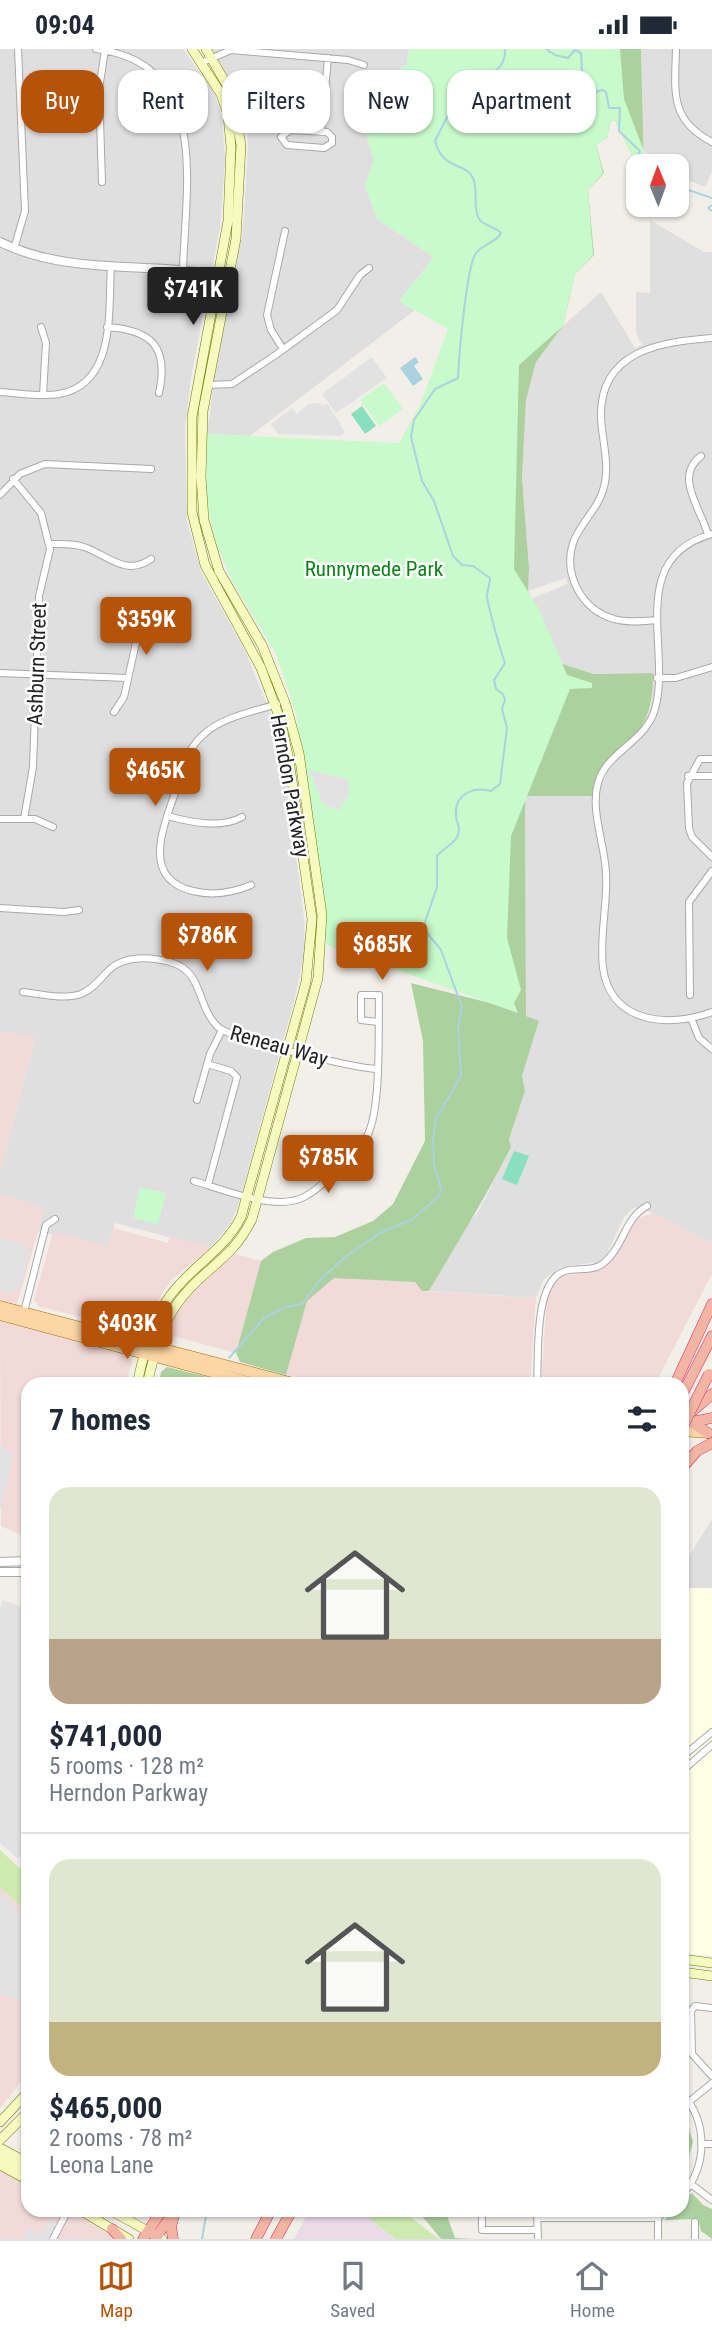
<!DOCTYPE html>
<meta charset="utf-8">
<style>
:root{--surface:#fff;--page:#f2f2f3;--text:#1f2937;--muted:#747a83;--line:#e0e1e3;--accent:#b45309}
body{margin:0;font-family:"Roboto Condensed",sans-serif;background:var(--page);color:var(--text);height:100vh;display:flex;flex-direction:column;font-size:26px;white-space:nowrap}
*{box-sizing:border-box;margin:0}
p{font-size:23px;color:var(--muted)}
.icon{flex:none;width:38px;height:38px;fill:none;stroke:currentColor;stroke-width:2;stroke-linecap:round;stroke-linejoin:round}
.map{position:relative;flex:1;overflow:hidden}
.sheet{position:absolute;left:21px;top:1328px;width:668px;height:840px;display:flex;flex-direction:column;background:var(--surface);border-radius:21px;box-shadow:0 2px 5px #0004}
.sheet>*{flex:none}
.banner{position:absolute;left:21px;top:21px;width:670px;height:63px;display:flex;gap:14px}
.needle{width:46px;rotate:359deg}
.fabs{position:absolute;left:626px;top:105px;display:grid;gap:14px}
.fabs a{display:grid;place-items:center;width:63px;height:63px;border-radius:14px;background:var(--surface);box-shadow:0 2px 5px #0004;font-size:35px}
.price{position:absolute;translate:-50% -60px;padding:0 16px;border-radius:7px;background:var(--accent);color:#fff;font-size:23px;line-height:46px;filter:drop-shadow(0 2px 4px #0008)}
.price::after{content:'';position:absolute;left:50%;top:42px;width:21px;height:16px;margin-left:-10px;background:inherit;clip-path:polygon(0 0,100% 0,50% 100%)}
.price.selected{background:#222;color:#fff}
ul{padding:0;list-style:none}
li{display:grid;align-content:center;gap:14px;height:371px;padding:0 28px}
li+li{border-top:2px solid var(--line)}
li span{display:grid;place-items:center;height:217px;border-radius:21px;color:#555}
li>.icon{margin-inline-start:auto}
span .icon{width:126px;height:126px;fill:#fffc;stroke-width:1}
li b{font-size:30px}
h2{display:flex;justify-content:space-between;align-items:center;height:84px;padding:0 28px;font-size:30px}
.tag{padding:0 24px;border-radius:21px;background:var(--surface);box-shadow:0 2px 5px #0004;font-size:24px;line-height:63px}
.tag.selected{background:var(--accent);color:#fff}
.status{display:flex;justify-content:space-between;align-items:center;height:49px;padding:0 35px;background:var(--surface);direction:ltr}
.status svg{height:19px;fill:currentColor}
.tab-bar{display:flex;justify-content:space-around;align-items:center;height:98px;border-top:2px solid var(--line);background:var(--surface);font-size:19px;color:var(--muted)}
.tab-bar a{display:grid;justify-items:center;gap:4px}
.tab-bar .selected{color:var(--accent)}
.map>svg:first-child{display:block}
.residential{fill:#e0dfdf}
.commercial{fill:#f2dad9}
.industrial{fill:#ebdbe8}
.education{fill:#ffffe5}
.grass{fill:#cdebb0}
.forest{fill:#add19e}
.park{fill:#c8facc}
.pitch{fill:#88e0be}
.parking{fill:#e2e2e2}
.water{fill:#aad3df}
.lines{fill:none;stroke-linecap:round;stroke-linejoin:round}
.stream{stroke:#aad3df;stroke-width:2}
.minor-casing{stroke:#a9a9a9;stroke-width:8}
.tertiary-casing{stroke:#a9a9a9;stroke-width:10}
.secondary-casing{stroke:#707d05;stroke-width:10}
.primary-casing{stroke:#a06b00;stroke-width:11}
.trunk-casing{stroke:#dc2a67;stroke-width:11}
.minor{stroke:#fff;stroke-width:6}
.tertiary{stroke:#fff;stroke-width:8}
.secondary{stroke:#f7fabf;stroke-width:9}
.primary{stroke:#fcd6a4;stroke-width:10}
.trunk{stroke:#f2b4a3;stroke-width:10}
.trunk-bridge-casing{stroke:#dc2a67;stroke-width:11;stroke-linecap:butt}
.trunk-bridge{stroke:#f2b4a3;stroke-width:10}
.labels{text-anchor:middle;stroke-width:5;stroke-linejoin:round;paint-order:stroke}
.park-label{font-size:21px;fill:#0c8416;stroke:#fff}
.street-label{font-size:21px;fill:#222;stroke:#fff}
</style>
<div class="status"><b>09:04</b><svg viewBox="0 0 49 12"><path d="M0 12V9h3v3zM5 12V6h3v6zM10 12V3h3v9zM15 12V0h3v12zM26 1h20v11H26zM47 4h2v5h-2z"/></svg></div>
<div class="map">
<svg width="712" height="2190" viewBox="0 0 712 2190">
<rect width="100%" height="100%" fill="#f2efe9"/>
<!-- residential -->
<path class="residential" d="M 0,0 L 183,0 L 214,43 L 222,67 L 225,110 L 220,178 L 191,329 L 185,379 L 187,472 L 201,523 L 245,602 L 274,672 L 283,708 L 304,868 L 305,902 L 294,952 L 239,1154 L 231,1174 L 210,1199 L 115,1174 L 107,1199 L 38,1182 L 45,1159 L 0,1145 L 0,1123 L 35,989 L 0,982 Z
M 212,0 L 409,0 L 407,16 L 375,32 L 361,68 L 374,111 L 365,137 L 377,170 L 434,208 L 399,252 L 415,261 L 250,387 L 207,385 L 215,322 L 243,183 L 248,96 L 246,72 L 237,43 Z
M 641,0 L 712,0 L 712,123 L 705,138 L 678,127 L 677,117 L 665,117 L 644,102 Z
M 650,171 L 704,203 L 712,203 L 712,1195 L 653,1164 L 635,1158 L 624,1168 L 608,1203 L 598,1213 L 561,1218 L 544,1230 L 536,1249 L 429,1242 L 468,1174 L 478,1163 L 511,1098 L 509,1090 L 525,1042 L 522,1027 L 539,973 L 526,967 L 525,747 L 592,739 L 601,717 L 642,678 L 651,656 L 653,624 L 594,625 L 562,615 L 532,549 L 568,535 L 566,529 L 528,542 L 529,519 L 522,428 L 526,351 L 536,313 L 563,277 L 601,243 L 635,299 L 642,296 L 636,284 L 636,243 L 650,244 Z
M 712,1470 L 712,1539 L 683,1539 L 683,1517 Z"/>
<!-- commercial -->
<path class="commercial" d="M 0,982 L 35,988 L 0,1123 Z
M 0,1145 L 45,1159 L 17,1255 L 0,1251 Z
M 653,1164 L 712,1195 L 712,1225 L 655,1335 L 541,1335 L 547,1249 L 552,1235 L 563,1227 L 602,1221 L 613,1210 L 635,1170 Z
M 113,1179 L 168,1194 L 170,1187 L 212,1198 L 172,1230 L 154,1257 L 146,1279 L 139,1283 L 38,1257 L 34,1251 L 53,1183 L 108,1197 Z
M 235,1205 L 261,1212 L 236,1304 L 173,1287 L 169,1278 L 187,1246 Z
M 333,1228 L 415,1233 L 423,1242 L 536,1249 L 530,1335 L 344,1335 L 286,1326 L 307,1251 Z
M 0,1272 L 129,1305 L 132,1313 L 126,1335 L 28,1335 L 28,1489 L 1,1477 Z
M 0,1837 L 28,1862 L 28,2024 L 0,2059 Z
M 0,2122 L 28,2137 L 28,2161 L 71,2161 L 110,2184 L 114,2190 L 0,2190 Z"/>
<!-- industrial -->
<path class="industrial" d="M 310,2161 L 360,2161 L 394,2190 L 294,2190 Z"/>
<!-- education -->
<path class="education" d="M 683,1539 L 712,1539 L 712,1907 L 683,1904 Z"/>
<!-- grass -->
<path class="grass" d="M 0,1801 L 28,1827 L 28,1863 L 0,1838 Z
M 359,2161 L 401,2161 L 439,2190 L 395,2190 Z"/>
<!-- forest -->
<path class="forest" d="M 518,0 L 641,0 L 644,117 L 639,117 L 639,121 L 615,71 L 611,72 L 607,89 L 596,96 L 604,124 L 588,141 L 594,206 L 575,225 L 563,277 L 536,313 L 526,351 L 522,428 L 529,519 L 528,542 L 562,615 L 594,625 L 653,624 C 653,649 650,671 632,691 C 614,710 594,717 592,747 L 525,747 L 526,967 L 539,972 L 522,1027 L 525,1042 L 509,1090 L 511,1098 C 486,1148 457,1194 429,1242 L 422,1242 L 415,1233 L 334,1229 L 307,1252 L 286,1326 L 240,1313 L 236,1304 L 261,1212 L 273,1203 L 306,1189 L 335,1188 L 373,1172 L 393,1155 L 425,1092 L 423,992 L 411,934 L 494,955 Z
M 167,1318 L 236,1335 L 159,1335 L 161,1323 Z
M 683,2060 L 693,2093 L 683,2128 Z
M 692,2144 L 703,2156 L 712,2160 L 712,2190 L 701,2182 L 698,2170 L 665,2171 L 672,2161 L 682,2161 L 683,2151 Z
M 417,2161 L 445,2161 L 455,2189 L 474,2190 L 441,2190 Z"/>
<!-- park -->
<path class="park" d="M 409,0 L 620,0 L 624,50 L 644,102 L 644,117 L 639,117 L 639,121 L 615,71 L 611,72 L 607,89 L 596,96 L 603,124 L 588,141 L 593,206 L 575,225 L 563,277 L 519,316 L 514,520 L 540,562 L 567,626 L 592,634 L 592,639 L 570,640 L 511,787 L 507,889 L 521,941 L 514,954 L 518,964 L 327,896 L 296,664 L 276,605 L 232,532 L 215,492 L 206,448 L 207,385 L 399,394 L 420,356 L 448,280 L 399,252 L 434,208 L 377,170 L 365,137 L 374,111 L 361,68 L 363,47 L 375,32 L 407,16 Z
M 384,334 L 403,360 L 379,377 L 360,351 Z
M 140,1138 L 166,1144 L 158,1175 L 133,1169 Z"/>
<!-- pitch -->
<path class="pitch" d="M 362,357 L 376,377 L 365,385 L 351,365 Z
M 514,1102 L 529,1107 L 517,1136 L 502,1130 Z"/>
<!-- parking -->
<path class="parking" d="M 372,308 L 387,329 L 336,364 L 322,345 Z
M 320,354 L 322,357 L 327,354 L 345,383 L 341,387 L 278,385 L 271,375 L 292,359 L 297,365 L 308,355 Z
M 309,721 L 348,730 L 349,744 L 340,761 L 323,755 Z
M 0,1189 L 26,1196 L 25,1200 L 30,1201 L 19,1242 L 14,1240 L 12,1245 L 0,1242 Z
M 0,1395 L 14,1407 L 0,1461 Z
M 3,1551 L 28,1560 L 28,1792 L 25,1806 L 17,1809 L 0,1794 L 0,1559 Z
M 0,1844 L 28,1869 L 28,1954 L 0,1946 Z
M 49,2170 L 56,2174 L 56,2190 L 23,2190 L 28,2179 L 41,2186 Z"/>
<!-- water -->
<path class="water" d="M 415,308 L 419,313 L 414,317 L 423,330 L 413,337 L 400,319 Z"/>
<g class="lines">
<!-- stream -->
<path class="stream" d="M 546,0 L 555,6 L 568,9 L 575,1 L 581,4 L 582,22 L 578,43 L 582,47 L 602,41 L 606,43 L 609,59 L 620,59 L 619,82 L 640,102 L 635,113 L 639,122
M 677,137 L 712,149
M 712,156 L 708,159 L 712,162
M 229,1309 L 264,1269 L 285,1258 L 302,1255 L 319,1232 L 344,1209 L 380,1184 L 413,1170 L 439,1147 L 441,1141 L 434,1115 L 433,1091 L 436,1070 L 461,1027 L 458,980 L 462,958 L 441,901 L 423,879 L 437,838 L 437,807 C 443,799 453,796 457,788 C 462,778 456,775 456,766 C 454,745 474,737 491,742 L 500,735 L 507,679 L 502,660 L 505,651 L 503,645 L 496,640 L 494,631 L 505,614 C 501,604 487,554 487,546 C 488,539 490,536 490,529 L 473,517 L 462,516 L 453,507 L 434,452 L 422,432 L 411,388 L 414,371 L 435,340 L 458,329 C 459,308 466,219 476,204 C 483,195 497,193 501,184 C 495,178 487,177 482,173 C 471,164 479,141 473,129 C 466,113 443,122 435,92 L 448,66 L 453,40 C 473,30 507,28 505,0
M 211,1335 L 213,1331
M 202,2190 L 207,2161"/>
<!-- minor casing -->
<g class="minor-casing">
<path id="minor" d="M 96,0 C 212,14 185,139 183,221
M 676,0 C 675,42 669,71 712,93
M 203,13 L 231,1 L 348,11 L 364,16
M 290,81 L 327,83 L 332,88 L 332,94 L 324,99 L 287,96 L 281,88 Z
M 321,83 L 328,9
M 102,133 L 99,40 L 105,1
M 14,200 L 25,162 L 18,0
M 41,278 L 46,294 L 43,346
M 107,278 C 152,281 169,298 159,344
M 283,300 L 271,281 L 267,266 L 285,182
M 207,336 L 232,335 L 277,305 L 337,261 L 360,226 L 369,219
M 0,343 C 19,344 40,348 59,345 C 117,335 108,260 111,217
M 701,407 C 673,428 702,461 708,486
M 13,430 L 41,464 L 50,500 L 39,547 L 33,718 L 24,770
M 0,446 L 20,425 L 45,415 L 151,420
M 712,485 C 625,509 672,601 655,660 C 646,693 606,703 598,734 C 590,761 605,796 606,824 C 608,855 599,888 603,919 C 611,975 669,979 712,963
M 50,495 C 61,495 73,494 84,498 C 108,506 125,528 151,510
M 657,571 C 643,572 627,574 614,570 C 582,561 563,526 573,494 C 580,474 599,459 604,438 C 610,416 602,391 601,369 C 599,301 661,293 712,289
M 0,624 L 128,629
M 657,629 L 676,629 L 712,618
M 114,663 L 124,648 L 139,580
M 712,710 L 700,710 L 687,734 L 689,779 L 692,788 L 712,808
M 688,727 L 712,727
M 167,767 C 190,773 221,780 242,768
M 0,770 L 35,770 L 53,778
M 251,836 C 232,844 213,847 193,842 C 141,830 163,779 175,744 C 181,723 186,701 203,686 C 222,668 252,663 277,655
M 0,859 L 64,863 L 79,861
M 23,943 C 40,945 64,951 81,945 C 93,940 100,930 109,921 C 124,906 151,908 170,913 C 204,922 196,957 218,978 C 231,990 355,1019 377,1020
M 690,946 L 689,853 L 712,822
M 691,969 L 699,989 L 712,1000
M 207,1015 L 231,1022 L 237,1028 L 208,1136
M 197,1051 L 210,1005 L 222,981
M 194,1132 C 222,1140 276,1163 304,1148 C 327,1136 347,1108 366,1089 C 382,1064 378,978 379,946 L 361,946 L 361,971 L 378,973
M 23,1267 L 46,1176 L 55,1170
M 537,1335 C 539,1307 533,1232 565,1222 C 579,1218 594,1224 606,1212 C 624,1196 624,1170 647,1157
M 682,1708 L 712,1683
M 682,1722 L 712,1696
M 712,1959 L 695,1957 L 691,1962 L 692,2005 L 712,2027
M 682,2045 C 708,2070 708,2120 682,2145
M 690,2052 L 712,2034
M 701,2095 L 712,2095
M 692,2136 L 712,2151
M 482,2161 L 482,2181 L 537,2181
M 537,2161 L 538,2190
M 537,2169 L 658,2169
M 695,2173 L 695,2190
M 53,2190 L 68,2161
M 658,2190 L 658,2169 L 666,2161"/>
</g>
<!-- tertiary casing -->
<g class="tertiary-casing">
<path id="tertiary" d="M 0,193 C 69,227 148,212 222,227
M 0,1513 L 28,1512
M 0,1523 L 28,1523"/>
</g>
<!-- secondary casing -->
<g class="secondary-casing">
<path id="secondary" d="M 137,1335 C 145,1300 153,1263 179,1236 C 200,1212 226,1198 241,1168 L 306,933 L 312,870 L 289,711 L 280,670 L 261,619 L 205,516 L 192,463 L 192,368 L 228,172 L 231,98 L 228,66 L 221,45 L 192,0
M 147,1335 C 155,1303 162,1271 184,1246 C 209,1216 233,1209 252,1170 L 318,929 L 322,866 L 299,704 L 286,656 L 262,596 L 219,522 L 204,471 L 201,428 L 203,362 L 236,190 L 241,96 L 232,45 L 206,0
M 682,1910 L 712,1914
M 682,1923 L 712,1927
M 0,2073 L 28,2043
M 0,2091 L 28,2063
M 0,2099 L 28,2114
M 0,2107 L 28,2123
M 0,2116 L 28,2131
M 80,2161 L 129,2190
M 110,2161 L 162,2190"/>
</g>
<!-- primary casing -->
<g class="primary-casing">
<path id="primary" d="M 0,1257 L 297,1335
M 0,1266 L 256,1335
M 682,1382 L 708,1384"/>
</g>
<!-- trunk casing -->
<g class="trunk-casing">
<path id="trunk" d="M 675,1335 L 712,1255
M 682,1346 L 712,1287
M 683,1367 L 708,1384
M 686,1368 L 712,1345
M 688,1374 L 712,1369
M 682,1419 L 697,1402 L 712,1394
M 112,2180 L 121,2190
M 143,2190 L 162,2161
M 155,2190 L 175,2161
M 173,2190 L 171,2177 L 174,2167
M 256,2190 L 271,2161
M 276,2190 L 292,2161"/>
</g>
<!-- minor -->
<use href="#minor" class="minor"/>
<!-- tertiary -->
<use href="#tertiary" class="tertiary"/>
<!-- secondary -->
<use href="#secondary" class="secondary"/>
<!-- primary -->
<use href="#primary" class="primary"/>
<!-- trunk -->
<use href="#trunk" class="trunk"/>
<!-- trunk-bridge casing -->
<g class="trunk-bridge-casing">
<path id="trunk-bridge" d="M 682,1379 L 709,1325"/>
</g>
<!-- trunk-bridge -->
<use href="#trunk-bridge" class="trunk-bridge"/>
</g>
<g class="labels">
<!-- park labels -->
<g class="park-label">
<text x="374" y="527">Runnymede Park</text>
</g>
<!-- street labels -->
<g class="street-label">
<text transform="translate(37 615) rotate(-88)" y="7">Ashburn Street</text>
<text transform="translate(290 737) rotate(80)" y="7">Herndon Parkway</text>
<text transform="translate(279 997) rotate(16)" y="7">Reneau Way</text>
</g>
</g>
</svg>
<div class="fabs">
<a><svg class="needle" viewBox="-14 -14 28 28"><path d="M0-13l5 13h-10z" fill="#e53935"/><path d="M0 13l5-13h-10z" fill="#747a83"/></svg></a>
</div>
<b class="price selected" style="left:193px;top:278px">$741K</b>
<b class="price" style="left:146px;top:608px">$359K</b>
<b class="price" style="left:155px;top:759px">$465K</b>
<b class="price" style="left:207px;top:924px">$786K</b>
<b class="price" style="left:382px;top:933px">$685K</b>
<b class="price" style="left:328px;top:1146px">$785K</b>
<b class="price" style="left:127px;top:1312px">$403K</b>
<div class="banner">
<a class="tag selected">Buy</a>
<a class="tag">Rent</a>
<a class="tag">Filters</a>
<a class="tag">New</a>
<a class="tag">Apartment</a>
</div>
<section class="sheet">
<h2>7 homes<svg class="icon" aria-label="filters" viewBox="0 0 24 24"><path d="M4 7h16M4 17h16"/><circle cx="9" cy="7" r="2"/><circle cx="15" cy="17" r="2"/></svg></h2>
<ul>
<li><span style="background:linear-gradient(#dfe7d0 70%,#b9a48a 0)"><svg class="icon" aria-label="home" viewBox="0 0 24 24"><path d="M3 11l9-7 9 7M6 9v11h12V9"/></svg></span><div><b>$741,000</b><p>5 rooms · 128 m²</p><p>Herndon Parkway</p></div></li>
<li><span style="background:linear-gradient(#dfe7d0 75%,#c2b280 0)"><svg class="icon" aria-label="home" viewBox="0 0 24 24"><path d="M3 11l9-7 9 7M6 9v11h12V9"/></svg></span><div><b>$465,000</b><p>2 rooms · 78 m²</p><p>Leona Lane</p></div></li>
</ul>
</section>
</div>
<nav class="tab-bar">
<a class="selected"><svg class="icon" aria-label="map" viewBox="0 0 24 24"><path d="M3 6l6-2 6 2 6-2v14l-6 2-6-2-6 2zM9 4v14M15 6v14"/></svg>Map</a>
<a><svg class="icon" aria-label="saved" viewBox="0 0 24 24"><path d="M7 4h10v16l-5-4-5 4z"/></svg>Saved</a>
<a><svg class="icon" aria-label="home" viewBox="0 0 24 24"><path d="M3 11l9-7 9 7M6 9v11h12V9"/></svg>Home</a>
</nav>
